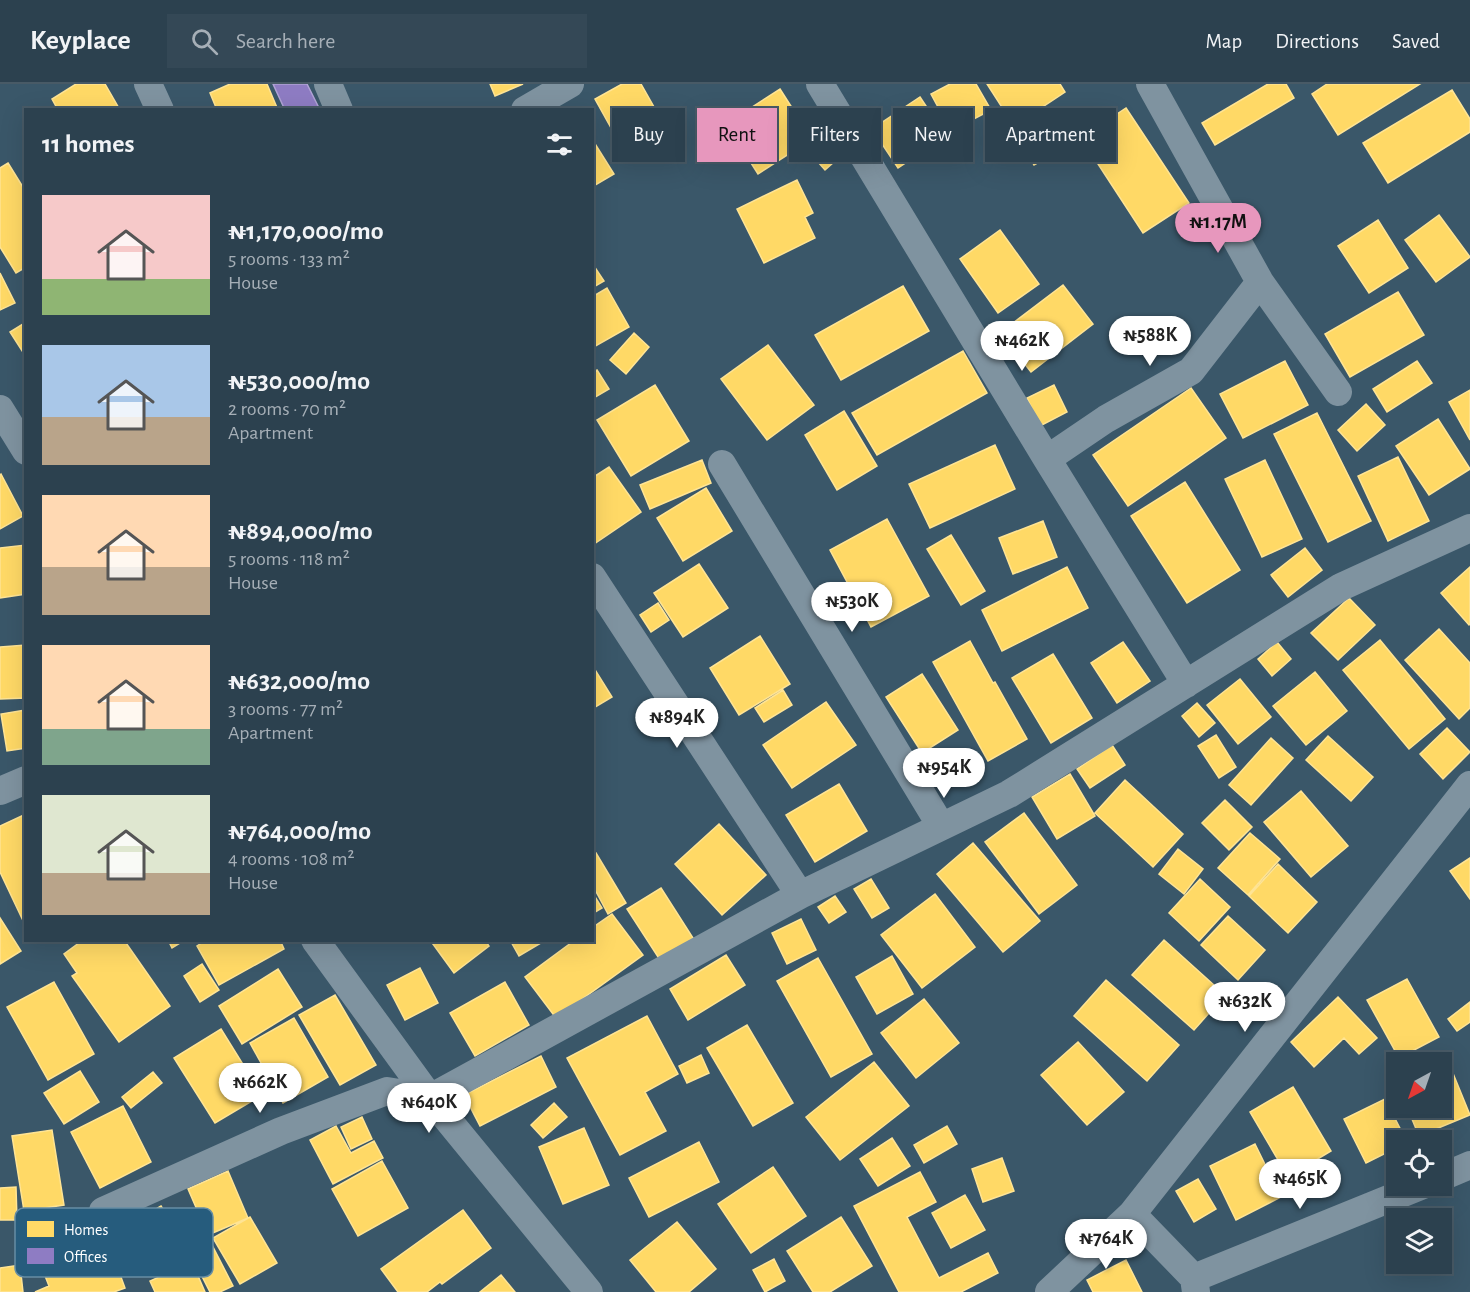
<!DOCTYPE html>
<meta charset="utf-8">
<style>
:root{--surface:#2c414f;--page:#344856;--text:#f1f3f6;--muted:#a6afb7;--line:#485a66;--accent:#e797bd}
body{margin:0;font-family:"Alegreya Sans",sans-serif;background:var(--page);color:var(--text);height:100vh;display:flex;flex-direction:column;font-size:22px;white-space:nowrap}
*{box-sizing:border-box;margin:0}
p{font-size:20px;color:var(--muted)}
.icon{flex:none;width:33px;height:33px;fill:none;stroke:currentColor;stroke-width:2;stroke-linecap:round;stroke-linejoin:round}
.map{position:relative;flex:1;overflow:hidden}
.drawer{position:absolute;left:24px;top:24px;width:570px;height:834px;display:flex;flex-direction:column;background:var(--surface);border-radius:0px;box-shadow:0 6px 24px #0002,0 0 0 2px var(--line)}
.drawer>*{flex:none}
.hud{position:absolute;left:612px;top:24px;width:570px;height:54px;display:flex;gap:12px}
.needle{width:39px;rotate:220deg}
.tools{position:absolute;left:1386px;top:968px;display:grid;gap:12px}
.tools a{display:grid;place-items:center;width:66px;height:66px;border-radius:0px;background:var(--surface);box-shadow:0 6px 24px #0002,0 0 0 2px var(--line);font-size:30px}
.price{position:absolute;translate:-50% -51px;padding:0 14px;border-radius:21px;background:#fff;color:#222;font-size:20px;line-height:39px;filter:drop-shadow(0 2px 3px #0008)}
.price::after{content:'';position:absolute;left:50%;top:36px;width:18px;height:14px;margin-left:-9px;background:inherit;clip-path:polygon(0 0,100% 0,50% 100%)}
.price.on{background:var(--accent);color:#111}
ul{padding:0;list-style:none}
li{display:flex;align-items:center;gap:18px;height:150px;padding:0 18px}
li span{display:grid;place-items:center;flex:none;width:168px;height:120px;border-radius:0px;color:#555}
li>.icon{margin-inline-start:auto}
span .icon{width:72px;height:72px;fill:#fffc;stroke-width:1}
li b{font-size:26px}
h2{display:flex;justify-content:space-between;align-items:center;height:72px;padding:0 18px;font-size:26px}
.pill{padding:0 21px;border-radius:0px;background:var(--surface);box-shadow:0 6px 24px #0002,0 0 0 2px var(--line);font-size:21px;line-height:54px}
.pill.on{background:var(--accent);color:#111}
header{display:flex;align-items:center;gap:36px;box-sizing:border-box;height:84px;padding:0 30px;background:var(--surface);border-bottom:2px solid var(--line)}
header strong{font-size:28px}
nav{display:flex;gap:33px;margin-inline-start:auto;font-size:21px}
.search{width:420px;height:54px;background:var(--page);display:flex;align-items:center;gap:15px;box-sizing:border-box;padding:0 21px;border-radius:0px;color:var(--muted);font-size:22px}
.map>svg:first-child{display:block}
.homes{fill:#ffd966;stroke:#ffe494;stroke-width:1.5}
.offices{fill:#8e7cc3;stroke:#b0a3d5;stroke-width:1.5}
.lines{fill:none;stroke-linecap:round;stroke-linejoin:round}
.minor{stroke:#7f93a0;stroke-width:28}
.key{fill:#265c7d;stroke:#678da4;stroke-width:1.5}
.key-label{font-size:16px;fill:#fff}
</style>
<header>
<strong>Keyplace</strong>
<div class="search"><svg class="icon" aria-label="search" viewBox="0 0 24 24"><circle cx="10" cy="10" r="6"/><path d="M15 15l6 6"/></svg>Search here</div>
<nav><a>Map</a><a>Directions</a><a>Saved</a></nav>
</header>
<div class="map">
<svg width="1470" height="1208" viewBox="0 0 1470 1208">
<rect width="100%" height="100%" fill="#3a5769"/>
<!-- homes -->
<path class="homes" d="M 76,0 L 105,0 L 120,26 L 58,26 L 52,15 Z
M 230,0 L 267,0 L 278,26 L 217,26 L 210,9 Z
M 490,0 L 523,0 L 495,12 Z
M 622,0 L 641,0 L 667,46 L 625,69 L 595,15 Z
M 950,0 L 976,0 L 991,26 L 951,47 L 931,10 Z
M 987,0 L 1060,0 L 1065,8 L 1014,42 Z
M 1268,0 L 1286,0 L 1294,14 L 1215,61 L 1202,39 Z
M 1327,0 L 1420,0 L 1338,51 L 1312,10 Z
M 780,5 L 812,55 L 758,90 L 726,40 Z
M 1452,6 L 1470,35 L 1470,48 L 1388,99 L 1363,59 Z
M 920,13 L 946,52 L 898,84 L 872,45 Z
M 1126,24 L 1189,119 L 1143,149 L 1081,54 Z
M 592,55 L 614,90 L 592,103 Z
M 828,55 L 842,71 L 825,86 L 811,70 Z
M 1032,57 L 1043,76 L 1034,81 L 1023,62 Z
M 8,79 L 26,108 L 26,183 L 16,189 L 0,163 L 0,84 Z
M 797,96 L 813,129 L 805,133 L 815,154 L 764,179 L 737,125 Z
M 1439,131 L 1470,173 L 1436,198 L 1405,156 Z
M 1378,136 L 1408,184 L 1369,209 L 1338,162 Z
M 1000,146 L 1039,200 L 998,229 L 960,175 Z
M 592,179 L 604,197 L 592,204 Z
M 0,189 L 15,219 L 0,226 Z
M 1063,201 L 1093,240 L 1031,288 L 1000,249 Z
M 903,202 L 929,247 L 841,296 L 815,251 Z
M 607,204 L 629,243 L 592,264 L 592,213 Z
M 1398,208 L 1424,251 L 1350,293 L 1325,250 Z
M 26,238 L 26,273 L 10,248 Z
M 634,249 L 649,263 L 626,290 L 610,276 Z
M 768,261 L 814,321 L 767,356 L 721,295 Z
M 963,267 L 987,309 L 877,371 L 852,329 Z
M 1285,277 L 1308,321 L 1243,354 L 1220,310 Z
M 1417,277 L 1432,299 L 1387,328 L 1373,305 Z
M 597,286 L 609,305 L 592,315 L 592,289 Z
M 655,301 L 689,357 L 631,392 L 597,336 Z
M 1054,301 L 1067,328 L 1040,342 L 1027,314 Z
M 1191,304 L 1226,354 L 1128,422 L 1093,371 Z
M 1470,306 L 1470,356 L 1449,318 Z
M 1366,320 L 1385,341 L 1357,367 L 1338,346 Z
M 844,327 L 877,382 L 837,406 L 805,351 Z
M 1317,329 L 1371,437 L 1328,458 L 1274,350 Z
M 1438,335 L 1470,385 L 1429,411 L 1396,362 Z
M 995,361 L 1015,405 L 930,444 L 909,400 Z
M 1398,373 L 1429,437 L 1388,457 L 1358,392 Z
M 702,376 L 711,399 L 650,425 L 640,401 Z
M 1265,376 L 1302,455 L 1262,473 L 1225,395 Z
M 609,383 L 641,428 L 594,460 L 592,458 L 592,394 Z
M 1,390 L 23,432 L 0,445 L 0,391 Z
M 1185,398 L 1240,486 L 1187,519 L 1131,432 Z
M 706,404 L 732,447 L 683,477 L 657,434 Z
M 887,435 L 929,512 L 871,543 L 830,466 Z
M 1043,437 L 1057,473 L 1013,490 L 999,454 Z
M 951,451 L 985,507 L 961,521 L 927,465 Z
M 26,461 L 26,510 L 0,514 L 0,464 Z
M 1305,464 L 1322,486 L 1288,513 L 1271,491 Z
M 699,480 L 728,524 L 683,553 L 654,509 Z
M 1067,483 L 1088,524 L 1002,567 L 982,526 Z
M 1470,483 L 1470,540 L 1469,541 L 1441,509 Z
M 1349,514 L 1375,541 L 1338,576 L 1311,549 Z
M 658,519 L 669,536 L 651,548 L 640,531 Z
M 1439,545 L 1470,579 L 1470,624 L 1459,635 L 1405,576 Z
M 760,552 L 790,600 L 739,631 L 710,584 Z
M 1380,556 L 1445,635 L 1409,665 L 1343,586 Z
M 970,557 L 993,599 L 995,598 L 1027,655 L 988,677 L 933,578 Z
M 1123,558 L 1150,597 L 1117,619 L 1091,579 Z
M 1277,558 L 1291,575 L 1272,592 L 1258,575 Z
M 26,561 L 26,614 L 0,615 L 0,563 Z
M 1053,570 L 1092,634 L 1051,659 L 1012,594 Z
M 592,581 L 612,613 L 592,625 Z
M 1315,588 L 1347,627 L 1306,661 L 1273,622 Z
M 922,590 L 958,646 L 922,669 L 886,613 Z
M 1240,595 L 1271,633 L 1238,660 L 1207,621 Z
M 783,606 L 792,621 L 764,638 L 755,624 Z
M 826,618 L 856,661 L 792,704 L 763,661 Z
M 1197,619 L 1215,639 L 1199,653 L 1182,632 Z
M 26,626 L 26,664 L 7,667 L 1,630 Z
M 1447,644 L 1470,668 L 1443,695 L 1420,670 Z
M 1216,651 L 1236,683 L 1219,694 L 1198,662 Z
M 1328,652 L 1373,693 L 1351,717 L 1306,676 Z
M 1271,654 L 1293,674 L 1251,721 L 1229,701 Z
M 1112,661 L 1125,681 L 1090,704 L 1077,685 Z
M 1070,690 L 1095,732 L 1057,755 L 1032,713 Z
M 1125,696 L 1183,750 L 1153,783 L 1095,729 Z
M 839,700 L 867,747 L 815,778 L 786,731 Z
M 1301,707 L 1348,762 L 1311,793 L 1264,738 Z
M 1225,716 L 1252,743 L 1229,766 L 1202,739 Z
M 1024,729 L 1077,801 L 1039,830 L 985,758 Z
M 26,730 L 26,843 L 0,788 L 0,742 Z
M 719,740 L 766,791 L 722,831 L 675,780 Z
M 1250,749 L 1280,775 L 1248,811 L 1218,784 Z
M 973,759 L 1040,837 L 1003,868 L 937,790 Z
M 1178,765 L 1203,785 L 1184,810 L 1159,790 Z
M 596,769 L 626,819 L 608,830 L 592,800 L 592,771 Z
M 1470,774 L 1470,815 L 1450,787 Z
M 1278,780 L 1317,818 L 1288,849 L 1249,812 Z
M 871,795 L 889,824 L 872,834 L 854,805 Z
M 1200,795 L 1230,823 L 1199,857 L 1169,829 Z
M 661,804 L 693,854 L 660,876 L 627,825 Z
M 592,808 L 602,824 L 592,830 Z
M 935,810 L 975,863 L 922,904 L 881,851 Z
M 835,812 L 846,828 L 829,839 L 818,823 Z
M 612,830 L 643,871 L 556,934 L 525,893 L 575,856 L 592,856 L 592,844 Z
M 1228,832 L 1265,866 L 1238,896 L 1201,861 Z
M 0,834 L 21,867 L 0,880 Z
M 801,835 L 816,866 L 787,880 L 772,849 Z
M 83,856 L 124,856 L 170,922 L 119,958 L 72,892 L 77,889 L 64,870 Z
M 168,856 L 185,856 L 172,864 Z
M 206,856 L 280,856 L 284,865 L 219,901 L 197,862 Z
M 430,856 L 485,856 L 489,862 L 454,889 Z
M 510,856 L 546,856 L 519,872 Z
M 1164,856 L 1225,911 L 1194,946 L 1132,891 Z
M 726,871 L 745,901 L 688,936 L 670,905 Z
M 892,872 L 913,910 L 877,930 L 856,893 Z
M 818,874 L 872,970 L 831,993 L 777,897 Z
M 202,880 L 219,906 L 200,918 L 184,892 Z
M 420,884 L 438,919 L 405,936 L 387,901 Z
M 278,885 L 302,923 L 242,960 L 219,922 Z
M 1407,895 L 1439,953 L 1399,974 L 1367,916 Z
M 1106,896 L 1179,961 L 1147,997 L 1074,932 Z
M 54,898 L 94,970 L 48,996 L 7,923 Z
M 505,898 L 529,941 L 475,972 L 450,929 Z
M 335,911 L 376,981 L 340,1001 L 299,931 Z
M 1338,913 L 1377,954 L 1359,970 L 1344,954 L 1314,983 L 1291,958 Z
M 924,915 L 959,959 L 916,994 L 881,949 Z
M 1470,918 L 1470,938 L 1457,947 L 1448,935 Z
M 647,932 L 678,990 L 645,1008 L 666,1047 L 620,1071 L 567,974 Z
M 294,934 L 328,993 L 283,1019 L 250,959 Z
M 747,941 L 793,1019 L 753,1042 L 707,964 Z
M 221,945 L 262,1011 L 215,1039 L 174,974 Z
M 1078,958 L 1124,1008 L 1087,1041 L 1041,991 Z
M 701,971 L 709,989 L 687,999 L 679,982 Z
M 541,972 L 556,1003 L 480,1042 L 464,1011 Z
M 874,978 L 909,1022 L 840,1076 L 806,1033 Z
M 1450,982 L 1470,1031 L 1419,1052 L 1407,1023 L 1442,1023 L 1442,985 Z
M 80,987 L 99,1018 L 64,1040 L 44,1009 Z
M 153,988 L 162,999 L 131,1024 L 122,1013 Z
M 1293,1003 L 1331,1067 L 1288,1093 L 1250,1028 Z
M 1385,1015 L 1406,1056 L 1396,1056 L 1396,1064 L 1366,1079 L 1344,1035 Z
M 554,1019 L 567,1033 L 543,1054 L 531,1041 Z
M 123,1022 L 151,1078 L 100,1104 L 71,1048 Z
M 362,1033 L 372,1055 L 351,1065 L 341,1043 Z
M 336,1042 L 351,1069 L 374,1057 L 383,1074 L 333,1100 L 310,1056 Z
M 947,1042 L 957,1060 L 924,1079 L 914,1061 Z
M 584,1044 L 609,1101 L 563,1120 L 539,1063 Z
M 52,1046 L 64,1121 L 24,1127 L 12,1052 Z
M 892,1054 L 910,1082 L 878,1102 L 860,1075 Z
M 699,1058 L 719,1098 L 649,1133 L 629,1094 Z
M 1445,1059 L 1455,1081 L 1442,1087 L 1442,1061 Z
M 1255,1060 L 1281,1113 L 1236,1136 L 1210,1082 Z
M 1002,1074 L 1014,1107 L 983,1118 L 972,1085 Z
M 382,1077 L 408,1124 L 358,1152 L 332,1105 Z
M 773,1083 L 806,1132 L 751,1169 L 718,1120 Z
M 228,1087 L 248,1134 L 208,1151 L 188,1105 Z
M 920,1088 L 936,1118 L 907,1133 L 939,1194 L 988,1169 L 998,1189 L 961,1208 L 899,1208 L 854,1122 Z
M 1198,1095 L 1216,1125 L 1194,1138 L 1176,1107 Z
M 16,1103 L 17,1136 L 0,1136 L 0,1104 Z
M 965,1111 L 985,1146 L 951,1164 L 932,1129 Z
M 161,1122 L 188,1167 L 147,1191 L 120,1146 Z
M 463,1126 L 491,1164 L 442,1200 L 440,1198 L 427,1208 L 398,1208 L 381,1185 Z
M 250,1133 L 277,1179 L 240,1200 L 213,1154 Z
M 841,1133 L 872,1182 L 830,1208 L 813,1208 L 787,1167 Z
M 677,1138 L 716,1185 L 689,1208 L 656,1208 L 630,1176 Z
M 107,1155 L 125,1204 L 114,1208 L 35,1208 L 49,1202 L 40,1179 Z
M 209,1155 L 233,1202 L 220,1208 L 210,1208 L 188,1165 Z
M 774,1175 L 785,1197 L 765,1208 L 753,1186 Z
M 1126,1176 L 1142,1208 L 1093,1208 L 1087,1196 Z
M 192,1178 L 205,1208 L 155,1208 L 150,1197 Z
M 20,1181 L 23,1208 L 0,1208 L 0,1184 Z
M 501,1191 L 515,1208 L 480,1208 Z"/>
<!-- offices -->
<path class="offices" d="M 273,0 L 307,0 L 320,26 L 285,26 Z"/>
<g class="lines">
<!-- minor -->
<path class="minor" d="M 148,0 L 160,26
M 328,0 L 339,26
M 820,0 L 1047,375 L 1186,600
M 1150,0 L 1260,198 L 1338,308
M 525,26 L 570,0
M 0,325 L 26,367
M 1047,375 L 1106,335 L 1191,287 L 1260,198
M 722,380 L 941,742
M 592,493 L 800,811
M 0,707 L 26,696
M 315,856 L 430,1014 L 589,1208
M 1442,1093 L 1470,1081
M 103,1127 L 281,1047 L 387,1007 L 430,1014 L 800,811 L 1009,710 L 1341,503 L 1470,444
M 1194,1194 L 1423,1101
M 1049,1208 L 1132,1130
M 1196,1208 L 1194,1194 L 1132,1130 L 1470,701"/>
</g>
<!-- legend -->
<rect x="15" y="1124" width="198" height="69" rx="9" class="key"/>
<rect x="27" y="1137" width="27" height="16" fill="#ffd966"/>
<rect x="27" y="1164" width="27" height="16" fill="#8e7cc3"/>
<g class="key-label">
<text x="64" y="1151">Homes</text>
<text x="64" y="1178">Offices</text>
</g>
</svg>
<div class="tools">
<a><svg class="needle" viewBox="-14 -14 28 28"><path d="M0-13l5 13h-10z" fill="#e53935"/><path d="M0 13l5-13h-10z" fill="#a6afb7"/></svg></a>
<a><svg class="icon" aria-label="locate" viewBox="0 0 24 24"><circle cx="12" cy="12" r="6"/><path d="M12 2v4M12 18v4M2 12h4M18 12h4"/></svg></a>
<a><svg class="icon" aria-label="layers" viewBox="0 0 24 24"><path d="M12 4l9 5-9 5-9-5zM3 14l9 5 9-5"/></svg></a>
</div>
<b class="price on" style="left:1218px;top:170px">₦1.17M</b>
<b class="price" style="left:1150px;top:283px">₦588K</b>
<b class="price" style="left:1022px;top:288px">₦462K</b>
<b class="price" style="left:852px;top:549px">₦530K</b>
<b class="price" style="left:677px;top:665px">₦894K</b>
<b class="price" style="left:944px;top:715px">₦954K</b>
<b class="price" style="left:1245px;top:949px">₦632K</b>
<b class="price" style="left:260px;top:1030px">₦662K</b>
<b class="price" style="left:429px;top:1050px">₦640K</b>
<b class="price" style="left:1300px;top:1126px">₦465K</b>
<b class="price" style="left:1106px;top:1186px">₦764K</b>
<div class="hud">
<a class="pill">Buy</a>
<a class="pill on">Rent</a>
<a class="pill">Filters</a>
<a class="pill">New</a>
<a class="pill">Apartment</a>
</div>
<section class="drawer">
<h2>11 homes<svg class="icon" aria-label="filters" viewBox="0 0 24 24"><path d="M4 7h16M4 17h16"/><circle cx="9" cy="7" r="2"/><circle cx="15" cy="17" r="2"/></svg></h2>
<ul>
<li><span style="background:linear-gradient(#f6c9c9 70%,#8fb573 0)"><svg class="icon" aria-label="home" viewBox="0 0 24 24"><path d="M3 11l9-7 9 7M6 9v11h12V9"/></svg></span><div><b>₦1,170,000/mo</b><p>5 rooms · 133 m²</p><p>House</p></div></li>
<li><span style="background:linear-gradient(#a9c7e8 60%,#b9a48a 0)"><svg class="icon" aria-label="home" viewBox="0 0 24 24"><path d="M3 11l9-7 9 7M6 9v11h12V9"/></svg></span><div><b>₦530,000/mo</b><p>2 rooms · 70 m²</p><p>Apartment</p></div></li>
<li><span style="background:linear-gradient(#ffd9b3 60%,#b9a48a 0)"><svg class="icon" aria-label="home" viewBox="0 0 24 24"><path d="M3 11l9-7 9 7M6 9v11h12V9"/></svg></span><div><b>₦894,000/mo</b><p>5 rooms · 118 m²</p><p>House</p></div></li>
<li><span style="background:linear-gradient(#ffd9b3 70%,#7fa58c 0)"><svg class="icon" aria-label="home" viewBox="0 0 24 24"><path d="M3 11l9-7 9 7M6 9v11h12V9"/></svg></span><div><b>₦632,000/mo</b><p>3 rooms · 77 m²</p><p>Apartment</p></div></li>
<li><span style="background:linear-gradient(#dfe7d0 65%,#b9a48a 0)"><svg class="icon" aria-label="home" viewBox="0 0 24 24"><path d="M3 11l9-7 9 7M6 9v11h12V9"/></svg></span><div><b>₦764,000/mo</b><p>4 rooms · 108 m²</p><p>House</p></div></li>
</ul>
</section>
</div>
